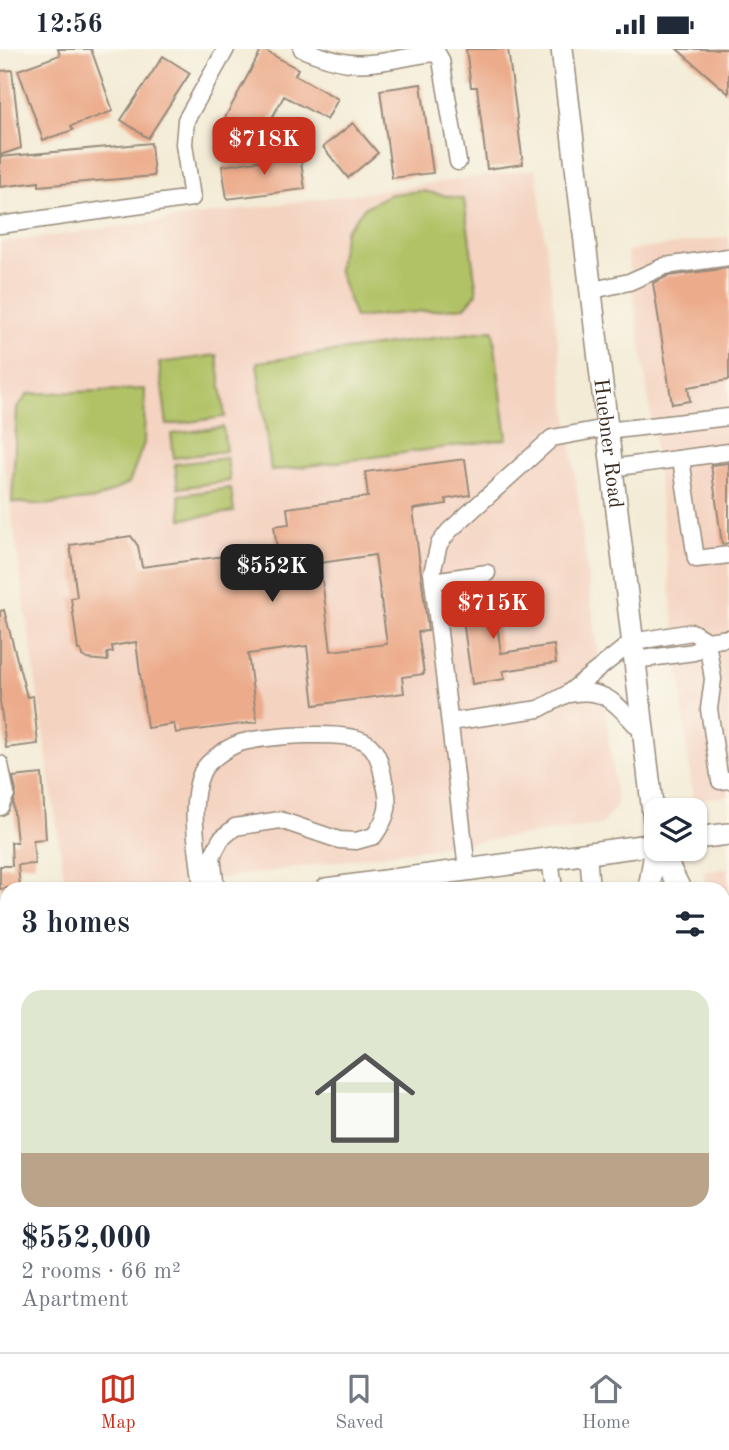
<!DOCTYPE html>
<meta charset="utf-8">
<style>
:root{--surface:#fff;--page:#f6f6f7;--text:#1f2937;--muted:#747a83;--line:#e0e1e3;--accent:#c8321e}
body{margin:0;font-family:"Old Standard TT",serif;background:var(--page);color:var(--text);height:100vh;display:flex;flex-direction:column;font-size:26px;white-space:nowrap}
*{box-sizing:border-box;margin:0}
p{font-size:23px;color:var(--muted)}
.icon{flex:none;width:38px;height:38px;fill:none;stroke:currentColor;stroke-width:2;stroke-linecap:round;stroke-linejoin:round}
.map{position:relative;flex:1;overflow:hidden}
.side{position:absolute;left:0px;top:833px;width:730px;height:471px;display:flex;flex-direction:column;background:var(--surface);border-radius:21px 21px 0 0;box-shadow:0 2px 5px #0004}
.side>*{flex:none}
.tools{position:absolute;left:644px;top:749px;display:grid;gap:14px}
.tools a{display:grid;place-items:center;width:63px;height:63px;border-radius:14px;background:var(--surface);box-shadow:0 2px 5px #0004;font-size:35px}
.price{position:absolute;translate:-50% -60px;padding:0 16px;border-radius:14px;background:var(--accent);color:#fff;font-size:23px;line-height:46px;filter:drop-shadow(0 2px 4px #0008)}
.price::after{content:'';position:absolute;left:50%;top:42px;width:21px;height:16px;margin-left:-10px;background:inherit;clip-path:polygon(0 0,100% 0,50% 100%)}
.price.on{background:#222;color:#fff}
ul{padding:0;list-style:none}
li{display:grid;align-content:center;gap:14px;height:371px;padding:0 21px}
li+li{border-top:2px solid var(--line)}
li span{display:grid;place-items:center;height:217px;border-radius:21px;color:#555}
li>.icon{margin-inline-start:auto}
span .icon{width:126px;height:126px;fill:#fffc;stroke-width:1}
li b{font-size:30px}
h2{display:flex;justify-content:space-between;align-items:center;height:84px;padding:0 21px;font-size:30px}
.status{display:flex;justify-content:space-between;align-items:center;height:49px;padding:0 35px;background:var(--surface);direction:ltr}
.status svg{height:19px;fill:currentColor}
.tabs{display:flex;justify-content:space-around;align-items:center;height:98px;border-top:2px solid var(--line);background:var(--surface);font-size:19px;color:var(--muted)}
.tabs a{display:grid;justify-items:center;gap:4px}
.tabs .on{color:var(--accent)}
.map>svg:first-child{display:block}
.built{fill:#f4d3c1}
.green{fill:#b1c266;stroke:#767642;stroke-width:2}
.building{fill:#ecab8b;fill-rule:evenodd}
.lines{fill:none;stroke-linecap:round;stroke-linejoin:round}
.minor-casing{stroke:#978a7a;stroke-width:19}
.major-casing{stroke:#978a7a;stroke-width:24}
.minor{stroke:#fff;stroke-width:16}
.major{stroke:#fff;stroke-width:21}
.labels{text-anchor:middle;stroke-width:6;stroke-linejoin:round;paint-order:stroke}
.street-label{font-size:21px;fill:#3b2a1e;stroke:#fbf7ec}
</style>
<div class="status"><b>12:56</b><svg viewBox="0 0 49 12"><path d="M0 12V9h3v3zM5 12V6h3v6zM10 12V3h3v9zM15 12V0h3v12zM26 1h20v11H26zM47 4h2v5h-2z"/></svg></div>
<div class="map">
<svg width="729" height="1303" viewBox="0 0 729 1303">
<rect width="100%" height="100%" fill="#fbf7ec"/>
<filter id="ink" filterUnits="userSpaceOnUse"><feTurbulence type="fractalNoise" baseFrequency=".0143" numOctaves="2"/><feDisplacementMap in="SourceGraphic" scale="14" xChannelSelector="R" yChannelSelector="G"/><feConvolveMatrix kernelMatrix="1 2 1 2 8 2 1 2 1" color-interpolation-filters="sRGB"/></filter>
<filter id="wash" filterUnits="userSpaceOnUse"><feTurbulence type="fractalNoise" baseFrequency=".00686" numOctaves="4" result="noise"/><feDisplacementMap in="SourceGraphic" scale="28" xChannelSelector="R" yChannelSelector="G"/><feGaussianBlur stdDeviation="1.57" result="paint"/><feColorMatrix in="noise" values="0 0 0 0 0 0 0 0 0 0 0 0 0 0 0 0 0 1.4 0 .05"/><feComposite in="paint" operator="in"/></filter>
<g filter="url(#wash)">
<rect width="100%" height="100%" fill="#f3ebd5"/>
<!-- built -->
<path class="built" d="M 536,120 L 617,755 L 601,776 L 393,804 L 153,840 L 66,840 L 0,384 L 0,194 Z
M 729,188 L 729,747 L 693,751 L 653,380 L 627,202 Z
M 729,819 L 729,1008 L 723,962 L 723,840 L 706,840 L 704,823 Z"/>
<!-- green -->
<path class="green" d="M 423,142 L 464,150 L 477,244 L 465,258 L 355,269 L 338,220 L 345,182 L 365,158 L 390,145 Z
M 493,281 L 507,390 L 271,422 L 257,313 Z
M 217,306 L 225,368 L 167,376 L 159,314 Z
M 145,340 L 144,394 L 129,434 L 97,450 L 43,456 L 12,453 L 17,359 L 28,345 Z
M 223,378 L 226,402 L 174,409 L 171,385 Z
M 227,409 L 230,432 L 178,439 L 175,415 Z
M 231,439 L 234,463 L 182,470 L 179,446 Z"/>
<g id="blocks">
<!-- building -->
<path class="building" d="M 58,0 L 91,0 L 113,62 L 71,77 L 73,81 L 43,91 L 18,21 L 60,6 Z
M 262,0 L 298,20 L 295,26 L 338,50 L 327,71 L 284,47 L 252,105 L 216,85 Z
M 466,0 L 508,0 L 523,115 L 487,120 L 477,38 L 471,38 Z
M 677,0 L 729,0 L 729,45 Z
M 163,7 L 190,24 L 148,89 L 121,71 Z
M 12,21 L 21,99 L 0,106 L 0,22 Z
M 421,35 L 433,124 L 392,129 L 380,41 Z
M 353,74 L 378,104 L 348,129 L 323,98 Z
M 151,94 L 154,127 L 39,137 L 39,133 L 0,138 L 0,108 Z
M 300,106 L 305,140 L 227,150 L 222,117 Z
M 729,219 L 729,331 L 688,338 L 690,352 L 672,355 L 653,234 L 668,227 Z
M 465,410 L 470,446 L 446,450 L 447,455 L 413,460 L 428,582 L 418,583 L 424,625 L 402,628 L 404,644 L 314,656 L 307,597 L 248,605 L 257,673 L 176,684 L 174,675 L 147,679 L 136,593 L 112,597 L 113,603 L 107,604 L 108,612 L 87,610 L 82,607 L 81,601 L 78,601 L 71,549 L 77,548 L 70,496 L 131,487 L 138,497 L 142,518 L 277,500 L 274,477 L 289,475 L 287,459 L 368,448 L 365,423 ZM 375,506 L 387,595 L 331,602 L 320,514 Z
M 729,414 L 729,494 L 722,495 L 711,416 Z
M 492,538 L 501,604 L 554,596 L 556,614 L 503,622 L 505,630 L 472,635 L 459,543 Z
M 4,561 L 27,648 L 33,647 L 38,695 L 6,699 L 0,652 L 0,562 Z
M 42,725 L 46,790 L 33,791 L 35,815 L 18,816 L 20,838 L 0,840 L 0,817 L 12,817 L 11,793 L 17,793 L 13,755 L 16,743 L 13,728 Z"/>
</g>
</g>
<g filter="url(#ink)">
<use href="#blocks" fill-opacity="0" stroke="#978a7a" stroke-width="2"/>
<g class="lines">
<!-- minor casing -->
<g class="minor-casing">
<path id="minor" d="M 302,0 C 317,6 333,12 349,14 C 378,17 408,6 437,4 L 441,11 L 458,113
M 0,176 L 192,149 L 184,95 L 186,71 L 226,0
M 589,242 L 629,233 L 665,217 L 729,208
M 606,382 L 729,368
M 681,410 L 696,510 L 729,506
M 611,419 L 729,403
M 433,532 L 487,524
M 635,611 L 694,603 L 707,592 L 729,589
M 570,645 C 609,637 618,659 644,684
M 450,673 L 539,660 L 567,645 L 632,593 L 692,583 L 707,592 L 713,630 L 709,660 L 720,732 L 729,731
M 0,715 L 6,745 L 0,758
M 588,804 L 591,840
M 550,809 L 554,840
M 467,820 L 432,524 L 439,495 L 449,482 L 552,389 L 606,379
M 202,840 C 199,805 187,756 202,723 C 207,712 228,698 240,694 C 262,687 349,680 367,694 C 379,703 381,718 384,732 C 391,756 388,767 374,787 L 356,792 L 339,791 L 280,771 L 235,778 L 221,790 L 212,807 L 216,840
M 723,973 L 729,972
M 723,1064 L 729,1063
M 723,1129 L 729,1128
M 0,1167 L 7,1166
M 723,1174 L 729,1173
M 0,1248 L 7,1247
M 723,1269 L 729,1269
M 290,1303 L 290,1297"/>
</g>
<!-- major casing -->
<g class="major-casing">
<g id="major">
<path id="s1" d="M 562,0 L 656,789"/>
<path d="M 695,789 L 729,785"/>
<path d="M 660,800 L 680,840"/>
<path d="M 326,840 L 656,795"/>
<path d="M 649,840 L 656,798"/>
<path d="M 0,883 L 7,882"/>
<path d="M 714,1303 L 714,1297"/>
</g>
</g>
<!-- minor -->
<use href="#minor" class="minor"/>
<!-- major -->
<use href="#major" class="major"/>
</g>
</g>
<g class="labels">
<!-- street labels -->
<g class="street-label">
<text dy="7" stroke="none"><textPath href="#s1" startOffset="397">Huebner Road</textPath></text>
</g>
</g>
</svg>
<div class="tools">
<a><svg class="icon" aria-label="layers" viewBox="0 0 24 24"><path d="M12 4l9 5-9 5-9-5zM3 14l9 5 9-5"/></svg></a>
</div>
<b class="price" style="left:264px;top:128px">$718K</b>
<b class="price on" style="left:272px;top:555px">$552K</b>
<b class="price" style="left:493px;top:592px">$715K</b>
<section class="side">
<h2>3 homes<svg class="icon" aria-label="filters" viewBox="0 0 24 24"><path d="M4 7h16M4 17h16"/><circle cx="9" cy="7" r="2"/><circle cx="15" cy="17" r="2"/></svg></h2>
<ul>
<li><span style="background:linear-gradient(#dfe7d0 75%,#b9a48a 0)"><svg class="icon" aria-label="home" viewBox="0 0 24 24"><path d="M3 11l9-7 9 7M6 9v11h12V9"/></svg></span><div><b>$552,000</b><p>2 rooms · 66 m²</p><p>Apartment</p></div></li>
</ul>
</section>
</div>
<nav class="tabs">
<a class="on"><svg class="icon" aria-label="map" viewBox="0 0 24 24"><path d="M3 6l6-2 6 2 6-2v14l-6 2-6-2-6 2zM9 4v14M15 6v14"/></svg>Map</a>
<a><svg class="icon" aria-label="saved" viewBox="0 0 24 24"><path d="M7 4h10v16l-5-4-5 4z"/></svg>Saved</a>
<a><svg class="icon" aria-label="home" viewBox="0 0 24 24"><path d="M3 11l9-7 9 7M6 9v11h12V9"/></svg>Home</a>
</nav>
